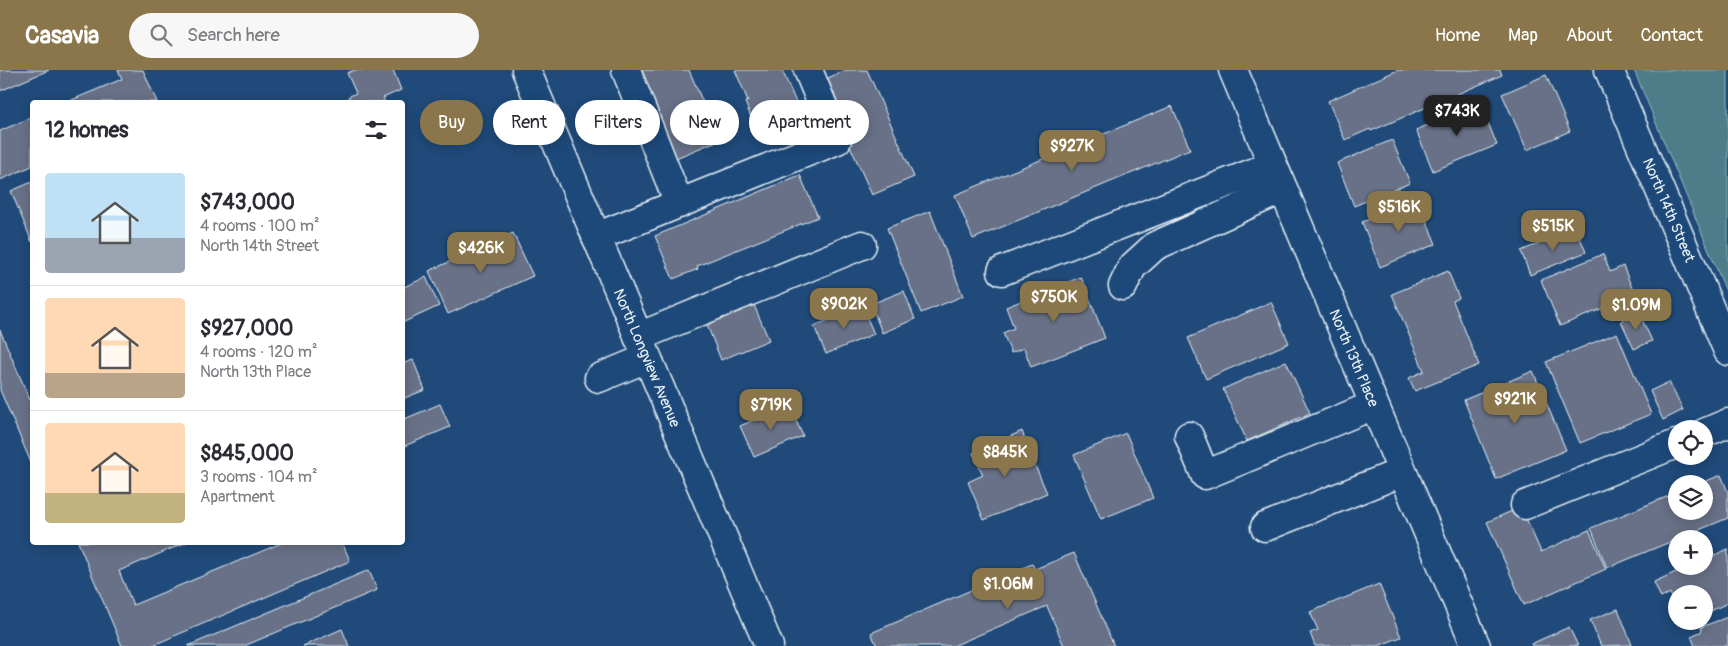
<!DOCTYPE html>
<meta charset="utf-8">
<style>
:root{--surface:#fff;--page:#f7f7f7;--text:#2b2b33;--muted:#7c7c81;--line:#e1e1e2;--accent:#8a764a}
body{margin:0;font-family:Pangolin,sans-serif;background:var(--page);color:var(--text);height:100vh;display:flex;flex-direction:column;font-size:19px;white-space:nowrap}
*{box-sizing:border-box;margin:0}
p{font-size:16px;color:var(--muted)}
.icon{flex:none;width:28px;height:28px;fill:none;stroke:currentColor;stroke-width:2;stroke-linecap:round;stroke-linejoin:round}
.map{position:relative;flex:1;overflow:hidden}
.sheet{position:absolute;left:30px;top:30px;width:375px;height:445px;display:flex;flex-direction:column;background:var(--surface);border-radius:5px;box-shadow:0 2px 12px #0003}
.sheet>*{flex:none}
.top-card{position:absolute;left:420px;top:30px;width:475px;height:45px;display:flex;gap:10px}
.buttons{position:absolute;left:1668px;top:350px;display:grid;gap:10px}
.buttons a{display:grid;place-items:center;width:45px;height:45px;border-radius:50%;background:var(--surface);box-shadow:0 2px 12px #0003;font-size:25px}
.price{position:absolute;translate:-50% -42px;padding:0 11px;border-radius:10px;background:var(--accent);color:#fff;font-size:16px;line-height:32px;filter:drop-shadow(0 1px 2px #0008)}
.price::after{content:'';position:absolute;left:50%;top:30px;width:15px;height:11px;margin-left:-8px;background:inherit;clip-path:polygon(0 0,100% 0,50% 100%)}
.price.selected{background:#222;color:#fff}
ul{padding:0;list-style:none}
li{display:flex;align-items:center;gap:15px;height:125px;padding:0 15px}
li+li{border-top:1px solid var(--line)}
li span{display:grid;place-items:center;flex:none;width:140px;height:100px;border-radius:5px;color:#555}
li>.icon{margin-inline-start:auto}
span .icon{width:60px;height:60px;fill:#fffc;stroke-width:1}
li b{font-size:21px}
h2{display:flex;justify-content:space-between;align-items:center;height:60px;padding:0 15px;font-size:21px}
.pill{padding:0 18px;border-radius:22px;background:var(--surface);box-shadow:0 2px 12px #0003;font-size:18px;line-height:45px}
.pill.selected{background:var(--accent);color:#fff}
header{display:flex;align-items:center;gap:30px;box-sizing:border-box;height:70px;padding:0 25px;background:var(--accent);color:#fff}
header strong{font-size:24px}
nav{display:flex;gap:28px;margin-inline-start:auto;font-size:18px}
.search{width:350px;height:45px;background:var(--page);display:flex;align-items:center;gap:12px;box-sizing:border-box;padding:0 18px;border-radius:28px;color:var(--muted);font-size:19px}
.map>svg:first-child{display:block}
.green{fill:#4e7d88;stroke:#9bb7c0}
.building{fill:#677187;stroke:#e8f1f8}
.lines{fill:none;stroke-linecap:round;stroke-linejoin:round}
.minor-casing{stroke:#e8f1f8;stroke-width:31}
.minor{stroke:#1f4a7a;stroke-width:28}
.labels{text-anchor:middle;stroke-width:4;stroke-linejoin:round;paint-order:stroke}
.street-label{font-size:15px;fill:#e8f1f8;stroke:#1f4a7a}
</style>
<header>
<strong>Casavia</strong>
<div class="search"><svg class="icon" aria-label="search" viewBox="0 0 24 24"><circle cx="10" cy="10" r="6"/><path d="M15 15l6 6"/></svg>Search here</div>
<nav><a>Home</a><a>Map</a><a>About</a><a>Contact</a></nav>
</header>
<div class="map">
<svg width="1728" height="576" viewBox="0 0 1728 576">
<rect width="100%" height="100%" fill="#1f4a7a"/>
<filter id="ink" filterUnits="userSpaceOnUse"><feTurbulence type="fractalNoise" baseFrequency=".02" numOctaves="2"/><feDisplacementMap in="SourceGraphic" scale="10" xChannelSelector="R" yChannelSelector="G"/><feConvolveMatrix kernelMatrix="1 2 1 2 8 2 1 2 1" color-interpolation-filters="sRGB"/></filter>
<g filter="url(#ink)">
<!-- green -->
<path class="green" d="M 1634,0 L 1728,0 L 1728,226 Z"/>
<!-- building -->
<path class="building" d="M 0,0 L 49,0 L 0,21 Z
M 118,0 L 143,0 L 157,32 L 67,32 L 122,9 Z
M 355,0 L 393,0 L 401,20 L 383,28 L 385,32 L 350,32 L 348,27 L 356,23 L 347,3 Z
M 638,0 L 689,0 L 719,70 L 676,88 Z
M 735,0 L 782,0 L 798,37 L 754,55 L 745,32 L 748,31 Z
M 846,0 L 867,0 L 914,107 L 872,125 L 821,11 Z
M 1398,0 L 1500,0 L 1502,5 L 1371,61 L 1370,59 L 1345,70 L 1328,31 Z
M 1546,5 L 1570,61 L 1527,80 L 1502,24 Z
M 1480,33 L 1497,75 L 1433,101 L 1416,60 Z
M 1172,36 L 1190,79 L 973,169 L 955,125 Z
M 32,47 L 32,96 L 0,110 L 0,61 Z
M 1392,70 L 1410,113 L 1354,136 L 1337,93 Z
M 800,105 L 818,147 L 697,196 L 698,199 L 673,209 L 655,166 Z
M 32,112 L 32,172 L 11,121 Z
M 1418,130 L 1436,174 L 1380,197 L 1362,152 Z
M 930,141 L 963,226 L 921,243 L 887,158 Z
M 1576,158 L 1586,182 L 1530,205 L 1521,181 Z
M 513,163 L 533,206 L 448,244 L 429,201 Z
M 1603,184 L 1610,202 L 1623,196 L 1635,225 L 1560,256 L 1541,210 Z
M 1448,201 L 1459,228 L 1453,231 L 1479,295 L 1415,321 L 1409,308 L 1424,301 L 1392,224 Z
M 426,207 L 439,236 L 402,253 L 402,218 Z
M 1081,207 L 1105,268 L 1031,297 L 1024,278 L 1011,283 L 1003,263 L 1014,258 L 1006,237 Z
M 904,221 L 915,249 L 882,263 L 871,234 Z
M 1271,232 L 1289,273 L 1206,309 L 1188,268 Z
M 754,235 L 769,270 L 721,290 L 707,255 Z
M 862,236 L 874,264 L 826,284 L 814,256 Z
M 1639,243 L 1652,271 L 1634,279 L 1621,251 Z
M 0,260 L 32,335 L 32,395 L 0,320 Z
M 1617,263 L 1651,344 L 1580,373 L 1546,292 Z
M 413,290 L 425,320 L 402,329 L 402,294 Z
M 1286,291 L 1310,343 L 1247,371 L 1223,319 Z
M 1533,301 L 1566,380 L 1496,409 L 1464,330 Z
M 1669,312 L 1683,340 L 1663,350 L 1650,321 Z
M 440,334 L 450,357 L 402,377 L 402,350 Z
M 789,335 L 803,366 L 754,387 L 740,356 Z
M 1022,361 L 1027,375 L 1014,381 L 1021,396 L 1033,391 L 1047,423 L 984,450 L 968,412 L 983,405 L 973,383 Z
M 1126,363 L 1153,428 L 1101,449 L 1074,385 Z
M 1721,405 L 1728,422 L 1728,448 L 1607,498 L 1591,458 L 1676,423 L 1676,441 L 1704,441 L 1704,414 L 1699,414 Z
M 1521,437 L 1541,482 L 1589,460 L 1606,499 L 1524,535 L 1487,452 Z
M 78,472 L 187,472 L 119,501 L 133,535 L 284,472 L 342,472 L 350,491 L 151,576 L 122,576 Z
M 1728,479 L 1728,533 L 1704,544 L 1704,524 L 1676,524 L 1676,537 L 1670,523 L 1661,528 L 1654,512 L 1689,496 L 1704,496 L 1704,490 Z
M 1074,483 L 1114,576 L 1064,576 L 1047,536 L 953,576 L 877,576 L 871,563 L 1032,494 L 1035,499 Z
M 369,500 L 377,520 L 244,576 L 188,576 Z
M 1379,514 L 1401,567 L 1378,576 L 1315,576 L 1310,563 L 1318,560 L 1310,542 Z
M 1618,539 L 1632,575 L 1601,576 L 1590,550 Z
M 1728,547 L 1728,576 L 1695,576 L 1691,566 L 1702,561 L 1701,557 Z
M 1569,557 L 1578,576 L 1532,576 L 1531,574 Z
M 342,559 L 349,576 L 303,576 Z"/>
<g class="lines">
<!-- minor casing -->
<g class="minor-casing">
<path id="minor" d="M 526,0 L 769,576
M 626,0 L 679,134
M 1233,0 L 1476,576
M 1609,0 L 1728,281
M 596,167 L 837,70 L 808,0
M 1002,201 L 1273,95
M 1123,216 L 1132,197 L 1155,176 L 1283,119
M 638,267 L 862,175
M 599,308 L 647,288
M 1704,363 L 1728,353
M 1189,366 L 1205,405 L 1374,335
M 1525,435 L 1676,374
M 1265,457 L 1402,402"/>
</g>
<!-- minor -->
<use href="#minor" class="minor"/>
</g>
</g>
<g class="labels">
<!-- street labels -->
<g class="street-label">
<text transform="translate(1669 140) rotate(67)" y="5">North 14th Street</text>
<text transform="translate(647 288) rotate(67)" y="5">North Longview Avenue</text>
<text transform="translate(1354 288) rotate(67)" y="5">North 13th Place</text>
</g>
</g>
</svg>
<div class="buttons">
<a><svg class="icon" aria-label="locate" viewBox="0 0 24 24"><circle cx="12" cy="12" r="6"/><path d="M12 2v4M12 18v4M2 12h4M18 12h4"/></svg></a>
<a><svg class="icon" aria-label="layers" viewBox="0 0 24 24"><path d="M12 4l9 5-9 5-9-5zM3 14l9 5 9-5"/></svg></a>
<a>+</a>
<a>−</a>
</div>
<b class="price selected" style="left:1457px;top:67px">$743K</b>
<b class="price" style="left:1072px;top:102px">$927K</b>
<b class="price" style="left:1399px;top:163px">$516K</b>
<b class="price" style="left:1553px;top:182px">$515K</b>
<b class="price" style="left:481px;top:204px">$426K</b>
<b class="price" style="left:1054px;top:253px">$750K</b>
<b class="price" style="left:844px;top:260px">$902K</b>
<b class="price" style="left:1636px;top:261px">$1.09M</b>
<b class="price" style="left:1515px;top:355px">$921K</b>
<b class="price" style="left:771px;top:361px">$719K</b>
<b class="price" style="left:1005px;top:408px">$845K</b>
<b class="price" style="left:1008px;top:540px">$1.06M</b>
<div class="top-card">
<a class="pill selected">Buy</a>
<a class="pill">Rent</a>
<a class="pill">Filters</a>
<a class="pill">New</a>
<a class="pill">Apartment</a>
</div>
<section class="sheet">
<h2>12 homes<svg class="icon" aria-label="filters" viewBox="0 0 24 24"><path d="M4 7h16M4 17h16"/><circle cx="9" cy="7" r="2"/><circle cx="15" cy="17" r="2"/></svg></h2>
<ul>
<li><span style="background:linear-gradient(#bfe0f5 65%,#9aa5b1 0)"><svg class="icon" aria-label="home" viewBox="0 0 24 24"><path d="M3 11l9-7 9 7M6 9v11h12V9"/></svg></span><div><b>$743,000</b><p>4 rooms · 100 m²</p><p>North 14th Street</p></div></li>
<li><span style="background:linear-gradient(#ffd9b3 75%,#b9a48a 0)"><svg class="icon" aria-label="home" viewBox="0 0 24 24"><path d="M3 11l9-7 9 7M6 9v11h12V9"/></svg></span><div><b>$927,000</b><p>4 rooms · 120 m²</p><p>North 13th Place</p></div></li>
<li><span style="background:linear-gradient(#ffd9b3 70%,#c2b280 0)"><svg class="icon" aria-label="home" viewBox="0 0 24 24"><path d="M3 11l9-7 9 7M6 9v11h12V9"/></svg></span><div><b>$845,000</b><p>3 rooms · 104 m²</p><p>Apartment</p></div></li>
</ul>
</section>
</div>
